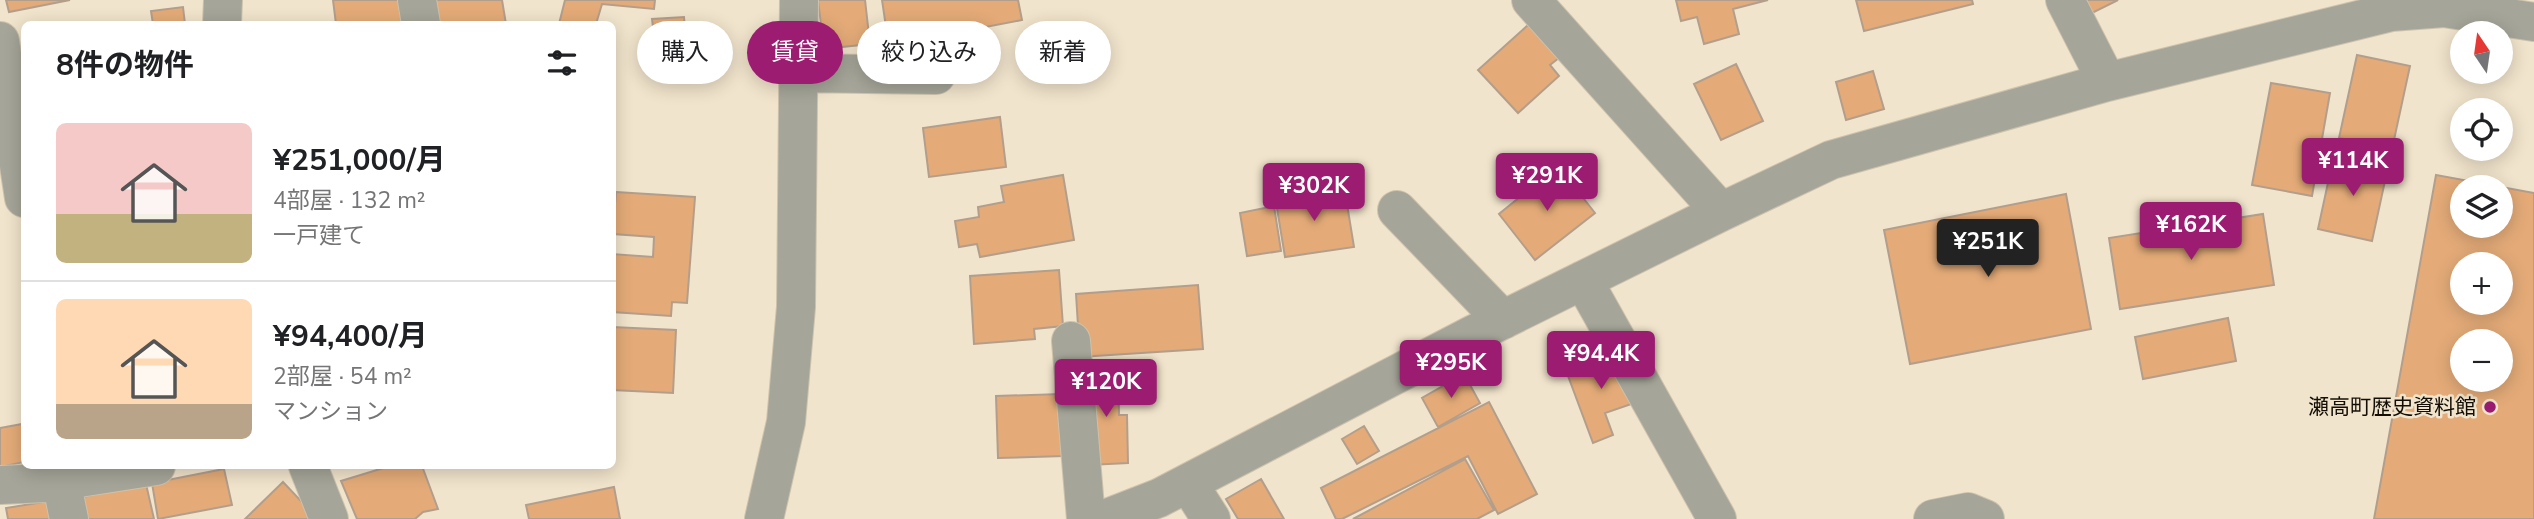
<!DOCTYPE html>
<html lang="ja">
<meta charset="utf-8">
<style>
:root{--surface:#fff;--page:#f2f2f2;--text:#202124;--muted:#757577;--line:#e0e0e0;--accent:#9b1c71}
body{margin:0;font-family:"Nunito Sans","Noto Sans JP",sans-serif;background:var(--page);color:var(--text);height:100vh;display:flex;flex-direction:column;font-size:26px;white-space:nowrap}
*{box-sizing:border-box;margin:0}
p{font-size:23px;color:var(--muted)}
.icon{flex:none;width:38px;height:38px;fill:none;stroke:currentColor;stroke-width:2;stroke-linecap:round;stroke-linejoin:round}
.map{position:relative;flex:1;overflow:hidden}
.drawer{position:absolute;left:21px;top:21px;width:595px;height:448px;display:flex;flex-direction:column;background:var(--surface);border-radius:10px;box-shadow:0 4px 18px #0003}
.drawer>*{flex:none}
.top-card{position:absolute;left:637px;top:21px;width:665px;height:63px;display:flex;gap:14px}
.needle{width:46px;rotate:347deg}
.buttons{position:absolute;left:2450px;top:21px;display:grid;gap:14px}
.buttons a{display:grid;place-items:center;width:63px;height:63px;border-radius:50%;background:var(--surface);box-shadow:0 4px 18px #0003;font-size:35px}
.price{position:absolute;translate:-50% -60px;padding:0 16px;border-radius:7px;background:var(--accent);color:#fff;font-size:23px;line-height:46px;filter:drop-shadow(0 2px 4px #0008)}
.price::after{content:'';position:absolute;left:50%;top:42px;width:21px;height:16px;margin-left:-10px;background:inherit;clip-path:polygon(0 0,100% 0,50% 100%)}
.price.selected{background:#222;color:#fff}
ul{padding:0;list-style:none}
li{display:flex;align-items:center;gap:21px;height:175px;padding:0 35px}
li+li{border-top:2px solid var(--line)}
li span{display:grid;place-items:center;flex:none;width:196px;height:140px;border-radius:10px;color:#555}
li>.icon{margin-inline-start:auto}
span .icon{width:84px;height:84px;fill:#fffc;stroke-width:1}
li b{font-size:30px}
h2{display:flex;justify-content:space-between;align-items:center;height:84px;padding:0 35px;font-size:30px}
.chip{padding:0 24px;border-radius:32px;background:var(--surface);box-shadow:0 4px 18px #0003;font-size:24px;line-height:63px}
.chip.selected{background:var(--accent);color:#fff}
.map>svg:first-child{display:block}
.building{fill:#e4ab78;stroke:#b39e8c;stroke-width:2;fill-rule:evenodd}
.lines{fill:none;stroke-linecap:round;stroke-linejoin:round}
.minor-casing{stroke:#cdc2ac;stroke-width:40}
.minor{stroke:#a6a599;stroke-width:38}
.poi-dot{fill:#9b1c71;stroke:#f1e4cc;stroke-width:2.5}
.labels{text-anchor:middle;stroke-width:5;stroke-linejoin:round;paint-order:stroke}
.poi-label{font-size:21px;fill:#120e06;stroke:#f1e4cc;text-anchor:end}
</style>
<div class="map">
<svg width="2534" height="519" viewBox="0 0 2534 519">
<rect width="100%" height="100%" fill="#f1e4cc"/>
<!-- building -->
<path class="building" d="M 6,0 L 70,0 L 9,12 Z
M 333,0 L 409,0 L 412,24 L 336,24 Z
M 430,0 L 502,0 L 506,24 L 434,24 Z
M 565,0 L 655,0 L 654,9 L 602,4 L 596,24 L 559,24 Z
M 818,0 L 865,0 L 870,44 L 824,49 Z
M 882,0 L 1018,0 L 1022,20 L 928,38 L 929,47 L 890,54 Z
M 1676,0 L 1768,0 L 1733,9 L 1739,34 L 1704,44 L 1697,17 L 1681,21 Z
M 1856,0 L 1972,0 L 1973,4 L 1864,31 Z
M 2075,0 L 2118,0 L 2084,17 Z
M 183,7 L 185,24 L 153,24 L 151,11 Z
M 684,17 L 688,66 L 658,67 L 652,19 Z
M 1528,25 L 1559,58 L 1550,65 L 1559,76 L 1518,113 L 1478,70 Z
M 2357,55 L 2410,66 L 2392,149 L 2339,138 Z
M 1736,64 L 1763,121 L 1721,140 L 1694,84 Z
M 1873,71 L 1884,109 L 1846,120 L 1836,82 Z
M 2271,83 L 2330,93 L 2312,196 L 2252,185 Z
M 1000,117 L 1006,167 L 929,177 L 923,128 Z
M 2334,155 L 2388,167 L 2372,241 L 2318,229 Z
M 1558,166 L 1595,213 L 1535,260 L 1499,214 Z
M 1063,175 L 1074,240 L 980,257 L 977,244 L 959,247 L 955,221 L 979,217 L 978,207 L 1004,202 L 1001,186 Z
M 2436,175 L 2534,193 L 2534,519 L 2374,519 ZM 2462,187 L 2501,187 L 2501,226 L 2462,226 ZM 2462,264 L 2501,264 L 2501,303 L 2462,303 ZM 2462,341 L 2501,341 L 2501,380 L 2462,380 Z
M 616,192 L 695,197 L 687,303 L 672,302 L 671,316 L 612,312 L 612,254 L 653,257 L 654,237 L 613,234 Z
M 1303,192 L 1305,198 L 1345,192 L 1354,247 L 1285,257 L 1275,196 Z
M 2066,194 L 2091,329 L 1910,364 L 1884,230 Z
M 1274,206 L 1281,251 L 1247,256 L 1240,213 Z
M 2263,214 L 2274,285 L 2120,309 L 2109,238 Z
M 1059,270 L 1063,326 L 1034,329 L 1035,339 L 974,344 L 970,276 Z
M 1198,285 L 1203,349 L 1080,357 L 1076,294 Z
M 2228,318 L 2236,361 L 2143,379 L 2135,337 Z
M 612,327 L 676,330 L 673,393 L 612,390 Z
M 1624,350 L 1634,403 L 1605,413 L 1613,435 L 1593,443 L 1564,365 L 1578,360 L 1580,366 Z
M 1118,368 L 1119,415 L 1127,415 L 1128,463 L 1089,465 L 1086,369 Z
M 1464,374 L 1480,403 L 1438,427 L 1422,398 Z
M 1061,394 L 1064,456 L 998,458 L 996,396 Z
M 1489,402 L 1537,494 L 1498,514 L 1468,456 L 1342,519 L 1336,519 L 1321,488 Z
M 22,424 L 24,462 L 0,467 L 0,428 Z
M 1364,426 L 1379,451 L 1357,464 L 1342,439 Z
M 1465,459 L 1494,510 L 1477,519 L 1353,519 Z
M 390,466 L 422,466 L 438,509 L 423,512 L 415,519 L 357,519 L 341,481 Z
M 224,469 L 232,505 L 158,519 L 152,483 Z
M 1261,479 L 1284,519 L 1238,519 L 1226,499 Z
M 283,482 L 318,519 L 245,519 Z
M 146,484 L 154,519 L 88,519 L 83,497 Z
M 614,487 L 620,519 L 529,519 L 526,505 Z
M 50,501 L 54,519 L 8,519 L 6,508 Z"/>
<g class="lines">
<!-- minor casing -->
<g class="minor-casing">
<path id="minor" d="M 417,0 L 421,24
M 1531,0 L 1721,212
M 2065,0 L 2107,82
M 222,24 L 223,0
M 0,41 L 24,198
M 799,73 L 936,75
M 1397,210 L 1503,320
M 1583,280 L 1717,519
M 1071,341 L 1086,519
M 45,466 L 47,483 L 156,466
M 308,466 L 329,519
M 61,480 L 69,519
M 1188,483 L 1211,519
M 0,485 L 47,483
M 764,519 L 786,422 L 796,307 L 799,0
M 1105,519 L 1159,498 L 1472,335 L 1721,212 L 1831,160 L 2107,82 L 2391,12 L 2444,8 L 2534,22
M 1933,519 L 1968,512 L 1985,519"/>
</g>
<!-- minor -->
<use href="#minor" class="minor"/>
</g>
<!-- markers -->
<circle class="poi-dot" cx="2490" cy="407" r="7"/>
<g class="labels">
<!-- poi labels -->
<g class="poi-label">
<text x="2476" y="414">瀬高町歴史資料館</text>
</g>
</g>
</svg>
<div class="buttons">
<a><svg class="needle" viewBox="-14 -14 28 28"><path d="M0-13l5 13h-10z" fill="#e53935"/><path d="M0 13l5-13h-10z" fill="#757577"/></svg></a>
<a><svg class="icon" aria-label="locate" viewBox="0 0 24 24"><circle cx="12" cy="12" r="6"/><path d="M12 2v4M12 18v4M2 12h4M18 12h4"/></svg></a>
<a><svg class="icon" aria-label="layers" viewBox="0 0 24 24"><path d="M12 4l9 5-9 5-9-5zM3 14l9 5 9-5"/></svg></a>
<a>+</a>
<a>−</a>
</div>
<b class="price" style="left:2353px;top:198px">¥114K</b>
<b class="price" style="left:1547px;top:213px">¥291K</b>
<b class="price" style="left:1314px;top:223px">¥302K</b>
<b class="price" style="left:2191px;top:262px">¥162K</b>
<b class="price selected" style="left:1988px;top:279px">¥251K</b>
<b class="price" style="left:1601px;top:391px">¥94.4K</b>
<b class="price" style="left:1451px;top:400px">¥295K</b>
<b class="price" style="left:1106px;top:419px">¥120K</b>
<div class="top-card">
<a class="chip">購入</a>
<a class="chip selected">賃貸</a>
<a class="chip">絞り込み</a>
<a class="chip">新着</a>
</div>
<section class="drawer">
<h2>8件の物件<svg class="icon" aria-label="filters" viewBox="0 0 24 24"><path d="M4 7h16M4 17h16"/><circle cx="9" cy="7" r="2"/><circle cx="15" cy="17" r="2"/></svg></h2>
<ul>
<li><span style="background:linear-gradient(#f6c9c9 65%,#c2b280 0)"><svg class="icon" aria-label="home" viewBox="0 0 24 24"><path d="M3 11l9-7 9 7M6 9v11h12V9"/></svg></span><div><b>¥251,000/月</b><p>4部屋 · 132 m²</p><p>一戸建て</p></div></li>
<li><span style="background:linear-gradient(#ffd9b3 75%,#b9a48a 0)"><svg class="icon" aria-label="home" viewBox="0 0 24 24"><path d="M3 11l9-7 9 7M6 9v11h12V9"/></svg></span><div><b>¥94,400/月</b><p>2部屋 · 54 m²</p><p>マンション</p></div></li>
</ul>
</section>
</div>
